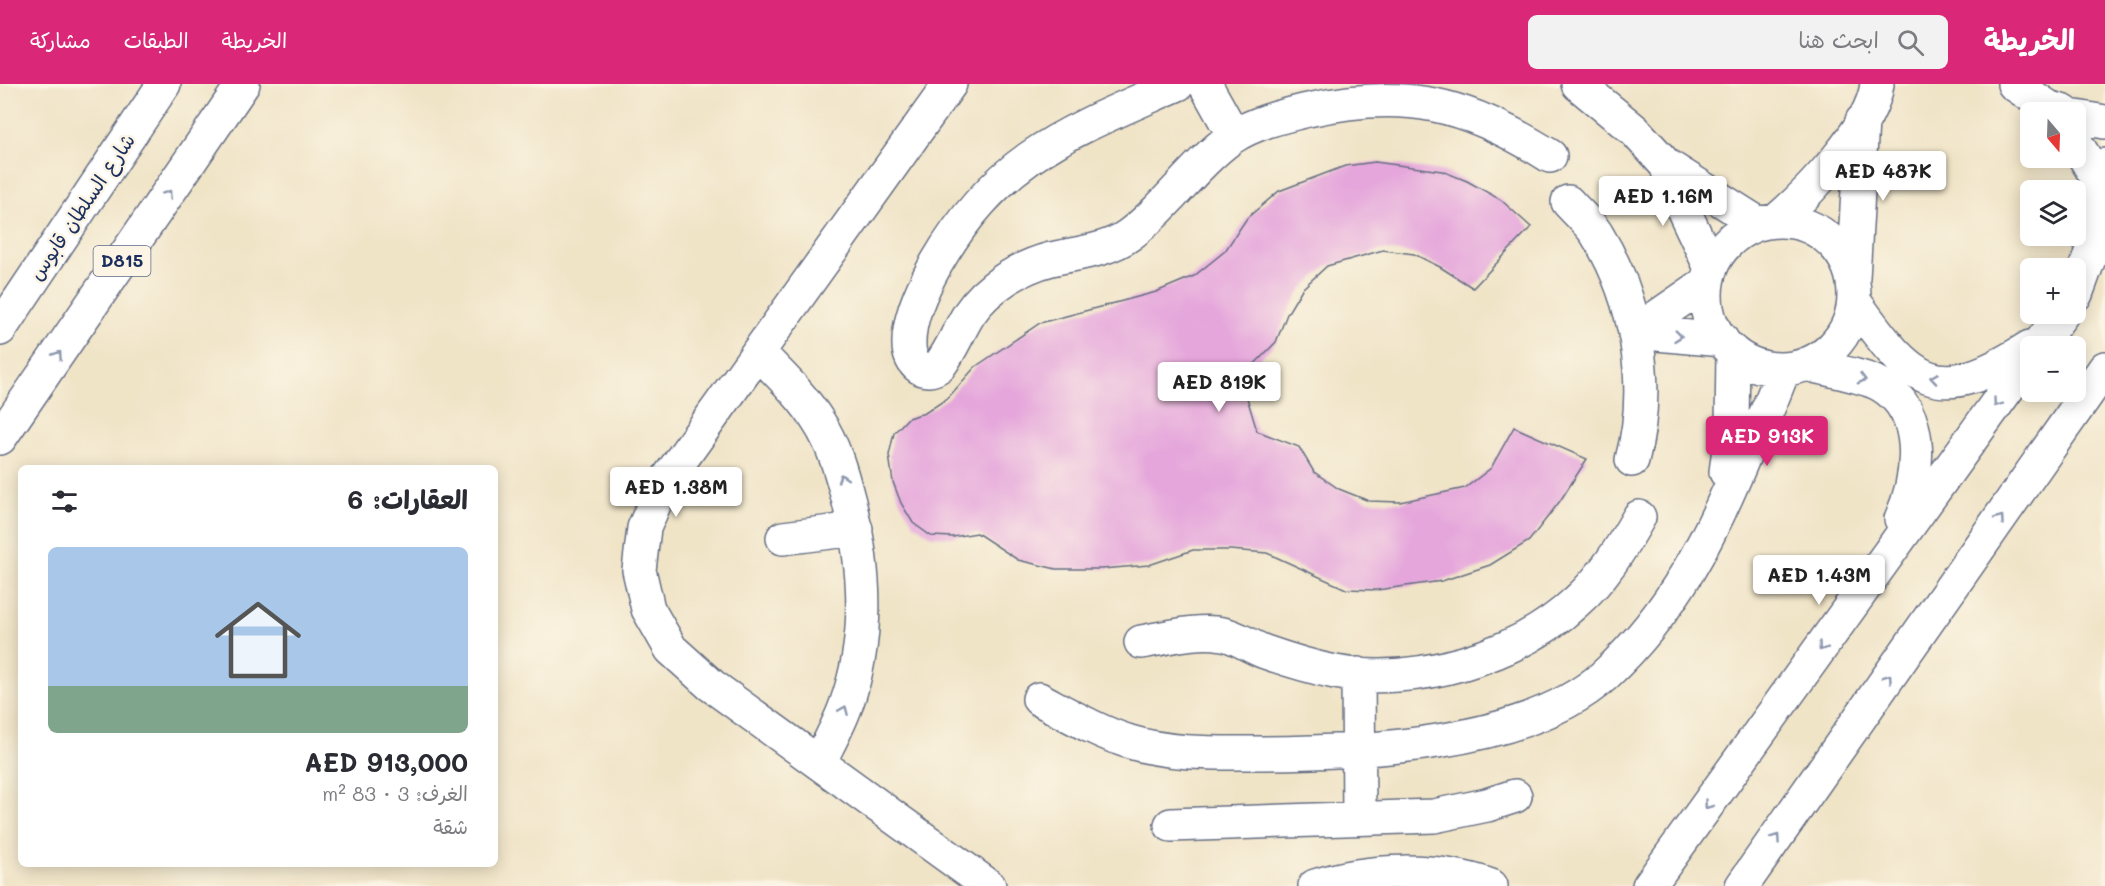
<!DOCTYPE html>
<html lang="ar">
<meta charset="utf-8">
<style>
:root{--surface:#fff;--page:#f2f2f3;--text:#2b2b33;--muted:#7c7c81;--accent:#db2777}
body{margin:0;font-family:Mali,"Playpen Sans Arabic",sans-serif;background:var(--page);color:var(--text);direction:rtl;height:100vh;display:flex;flex-direction:column;font-size:22px;white-space:nowrap}
*{box-sizing:border-box;margin:0}
p{font-size:20px;color:var(--muted)}
.icon{flex:none;width:33px;height:33px;fill:none;stroke:currentColor;stroke-width:2;stroke-linecap:round;stroke-linejoin:round}
.map{position:relative;flex:1;overflow:hidden;direction:ltr}
.details{position:absolute;left:18px;top:381px;width:480px;height:402px;display:flex;flex-direction:column;background:var(--surface);border-radius:9px;box-shadow:0 3px 15px #0003;direction:rtl}
.details>*{flex:none}
.needle{width:39px;rotate:161deg}
.controls{position:absolute;left:2020px;top:18px;display:grid;gap:12px}
.controls a{display:grid;place-items:center;width:66px;height:66px;border-radius:9px;background:var(--surface);box-shadow:0 3px 15px #0003;font-size:30px}
.price{position:absolute;translate:-50% -51px;padding:0 14px;border-radius:6px;background:#fff;color:#222;font-size:20px;line-height:39px;filter:drop-shadow(0 2px 3px #0008)}
.price::after{content:'';position:absolute;left:50%;top:36px;width:18px;height:14px;margin-left:-9px;background:inherit;clip-path:polygon(0 0,100% 0,50% 100%)}
.price.active{background:var(--accent);color:#fff}
ul{padding:0;list-style:none}
li{display:grid;align-content:center;gap:12px;height:318px;padding:0 30px}
li span{display:grid;place-items:center;height:186px;border-radius:9px;color:#555}
li>.icon{margin-inline-start:auto}
span .icon{width:108px;height:108px;fill:#fffc;stroke-width:1}
li b{font-size:26px}
h2{display:flex;justify-content:space-between;align-items:center;height:72px;padding:0 30px;font-size:26px}
header{display:flex;align-items:center;gap:36px;box-sizing:border-box;height:84px;padding:0 30px;background:var(--accent);color:#fff}
header strong{font-size:28px}
nav{display:flex;gap:33px;margin-inline-start:auto;font-size:21px}
.search{width:420px;height:54px;background:var(--page);display:flex;align-items:center;gap:15px;box-sizing:border-box;padding:0 21px;border-radius:9px;color:var(--muted);font-size:22px}
.map>svg:first-child{display:block}
.building{fill:#e5a6db}
.lines{fill:none;stroke-linecap:round;stroke-linejoin:round}
.minor-casing{stroke:#666e83;stroke-width:36}
.highway-casing{stroke:#666e83;stroke-width:36}
.minor{stroke:#fff;stroke-width:33}
.highway{stroke:#fff;stroke-width:33}
.oneway{stroke:#8d97ae}
.labels{text-anchor:middle;stroke-width:5;stroke-linejoin:round;paint-order:stroke}
.shield{fill:#fcf5e5;stroke:#5e6a86;stroke-width:1.5}
.shield-label{font-size:18px;font-weight:bold;fill:#1b2f5e}
.street-label{font-size:20px;fill:#1b2f5e;stroke:#fcf5e5}
</style>
<header>
<strong>الخريطة</strong>
<div class="search"><svg class="icon" aria-label="search" viewBox="0 0 24 24"><circle cx="10" cy="10" r="6"/><path d="M15 15l6 6"/></svg>ابحث هنا</div>
<nav><a>الخريطة</a><a>الطبقات</a><a>مشاركة</a></nav>
</header>
<div class="map">
<svg width="2105" height="802" viewBox="0 0 2105 802">
<rect width="100%" height="100%" fill="#fcf5e5"/>
<filter id="ink" filterUnits="userSpaceOnUse"><feTurbulence type="fractalNoise" baseFrequency=".0167" numOctaves="2"/><feDisplacementMap in="SourceGraphic" scale="12" xChannelSelector="R" yChannelSelector="G"/><feConvolveMatrix kernelMatrix="1 2 1 2 8 2 1 2 1" color-interpolation-filters="sRGB"/></filter>
<filter id="wash" filterUnits="userSpaceOnUse"><feTurbulence type="fractalNoise" baseFrequency=".008" numOctaves="4" result="noise"/><feDisplacementMap in="SourceGraphic" scale="24" xChannelSelector="R" yChannelSelector="G"/><feGaussianBlur stdDeviation="1.35" result="paint"/><feColorMatrix in="noise" values="0 0 0 0 0 0 0 0 0 0 0 0 0 0 0 0 0 1.4 0 .05"/><feComposite in="paint" operator="in"/></filter>
<g filter="url(#wash)">
<rect width="100%" height="100%" fill="#f0e4c7"/>
<g id="blocks">
<!-- building -->
<path class="building" d="M 1375,78 L 1442,87 L 1467,97 L 1501,116 L 1531,143 L 1473,204 L 1440,183 L 1414,170 L 1383,166 L 1327,182 L 1302,205 L 1287,230 L 1276,258 L 1241,294 L 1257,347 L 1299,363 L 1314,388 L 1339,405 L 1369,417 L 1400,418 L 1465,404 L 1491,384 L 1514,343 L 1587,375 L 1560,417 L 1529,457 L 1490,481 L 1442,497 L 1377,506 L 1346,505 L 1267,469 L 1230,466 L 1193,466 L 1149,481 L 1102,485 L 1056,485 L 1018,476 L 977,449 L 953,453 L 931,452 L 913,439 L 901,419 L 893,398 L 889,371 L 894,349 L 908,334 L 925,329 L 948,314 L 975,283 L 1040,239 L 1156,208 L 1194,192 L 1225,167 L 1247,134 L 1279,107 L 1345,82 Z"/>
</g>
</g>
<g filter="url(#ink)">
<use href="#blocks" fill-opacity="0" stroke="#666e83" stroke-width="1.5"/>
<g class="lines">
<!-- minor casing -->
<g class="minor-casing">
<path id="minor" d="M 950,0 L 661,404 L 644,444 L 639,486 L 648,525 L 671,565 L 711,601 L 989,802
M 1178,0 C 1069,48 999,71 936,180 C 923,203 908,234 909,261 C 909,280 925,294 940,281 C 952,265 959,246 969,230 C 987,203 1020,183 1051,175 C 1077,169 1107,167 1129,151 C 1167,123 1193,82 1231,54 C 1253,39 1283,32 1308,26 C 1405,4 1466,19 1550,72
M 1205,0 L 1234,52
M 1578,0 L 1635,47 L 1666,81 L 1759,140
M 2014,0 L 2048,23 L 2064,28
M 2076,33 L 2105,38
M 2076,59 L 2098,95
M 1666,81 L 1676,110 L 1711,184
M 1568,118 C 1577,128 1588,138 1596,149 C 1637,215 1652,301 1632,376
M 1776,137 C 1809,109 1872,44 1877,0
M1706 211a74 74 0 1 1 148 0a74 74 0 1 1-148 0Z
M 1853,194 L 1862,37
M 2076,210 L 2091,169 L 2098,95 L 2105,81
M 1854,217 C 1913,299 1935,324 2030,263
M 1635,248 L 1722,256
M 1635,248 L 1706,199
M 2038,262 L 2062,230
M 758,268 C 779,290 802,311 818,337 C 834,361 842,391 849,418 C 866,485 870,555 846,621 C 839,641 828,660 819,679
M 1806,280 C 1825,285 1865,292 1881,301 C 1928,329 1919,394 1901,435
M 1726,388 L 1732,342 L 1733,268
M 783,454 L 856,445
M 1141,558 C 1166,554 1197,545 1223,550 C 1236,552 1251,563 1265,568 C 1288,576 1310,583 1335,588 C 1414,603 1518,573 1577,517 C 1603,494 1622,463 1639,433
M 1358,590 L 1359,734
M 1039,615 C 1069,631 1098,648 1130,658 C 1169,670 1212,669 1253,669 C 1355,669 1526,663 1605,591 C 1674,527 1711,452 1746,367 C 1750,357 1757,347 1762,338 C 1770,321 1777,302 1784,285
M 1171,741 L 1434,732 L 1487,721 L 1515,712
M 1315,802 C 1370,784 1438,783 1491,802
M 1649,802 L 2031,272
M 1742,802 L 2105,284"/>
</g>
<!-- highway casing -->
<g class="highway-casing">
<path id="highway" d="M 0,245 L 164,0
M 0,354 L 243,0"/>
</g>
<!-- minor -->
<use href="#minor" class="minor"/>
<!-- highway -->
<use href="#highway" class="highway"/>
</g>
<!-- one-way arrows -->
<defs><path id="oneway-chevron" d="M-2-3.5L2.5 0L-2 3.5" fill="none" stroke-width="1.6" stroke-linecap="round" stroke-linejoin="round" transform="scale(1.5)"/></defs>
<g class="oneway">
<use href="#oneway-chevron" transform="translate(168 110) rotate(-56)"/>
<use href="#oneway-chevron" transform="translate(1678 252) rotate(6)"/>
<use href="#oneway-chevron" transform="translate(58 271) rotate(-56)"/>
<use href="#oneway-chevron" transform="translate(1934 294) rotate(-171)"/>
<use href="#oneway-chevron" transform="translate(1862 295) rotate(15)"/>
<use href="#oneway-chevron" transform="translate(1997 319) rotate(126)"/>
<use href="#oneway-chevron" transform="translate(842 394) rotate(-108)"/>
<use href="#oneway-chevron" transform="translate(2000 435) rotate(-55)"/>
<use href="#oneway-chevron" transform="translate(1822 563) rotate(126)"/>
<use href="#oneway-chevron" transform="translate(1888 594) rotate(-55)"/>
<use href="#oneway-chevron" transform="translate(844 626) rotate(-67)"/>
<use href="#oneway-chevron" transform="translate(1708 721) rotate(126)"/>
<use href="#oneway-chevron" transform="translate(1776 754) rotate(-55)"/>
</g>
</g>
<g class="labels">
<!-- shield labels -->
<rect class="shield" x="93.5" y="162" width="57" height="30" rx="4.5"/>
<g class="shield-label">
<text x="122" y="183">D815</text>
</g>
<!-- street labels -->
<g class="street-label">
<text transform="translate(82 123) rotate(-56)" y="7">شارع السلطان قابوس</text>
</g>
</g>
</svg>
<div class="controls">
<a><svg class="needle" viewBox="-14 -14 28 28"><path d="M0-13l5 13h-10z" fill="#e53935"/><path d="M0 13l5-13h-10z" fill="#7c7c81"/></svg></a>
<a><svg class="icon" aria-label="layers" viewBox="0 0 24 24"><path d="M12 4l9 5-9 5-9-5zM3 14l9 5 9-5"/></svg></a>
<a>+</a>
<a>−</a>
</div>
<b class="price" style="left:1883px;top:118px">AED 487K</b>
<b class="price" style="left:1663px;top:143px">AED 1.16M</b>
<b class="price" style="left:1219px;top:329px">AED 819K</b>
<b class="price active" style="left:1767px;top:383px">AED 913K</b>
<b class="price" style="left:676px;top:434px">AED 1.38M</b>
<b class="price" style="left:1819px;top:522px">AED 1.43M</b>
<section class="details">
<h2>العقارات: 6<svg class="icon" aria-label="filters" viewBox="0 0 24 24"><path d="M4 7h16M4 17h16"/><circle cx="9" cy="7" r="2"/><circle cx="15" cy="17" r="2"/></svg></h2>
<ul>
<li><span style="background:linear-gradient(#a9c7e8 75%,#7fa58c 0)"><svg class="icon" aria-label="home" viewBox="0 0 24 24"><path d="M3 11l9-7 9 7M6 9v11h12V9"/></svg></span><div><b>AED 913,000</b><p>الغرف: 3 · 83 m²</p><p>شقة</p></div></li>
</ul>
</section>
</div>
